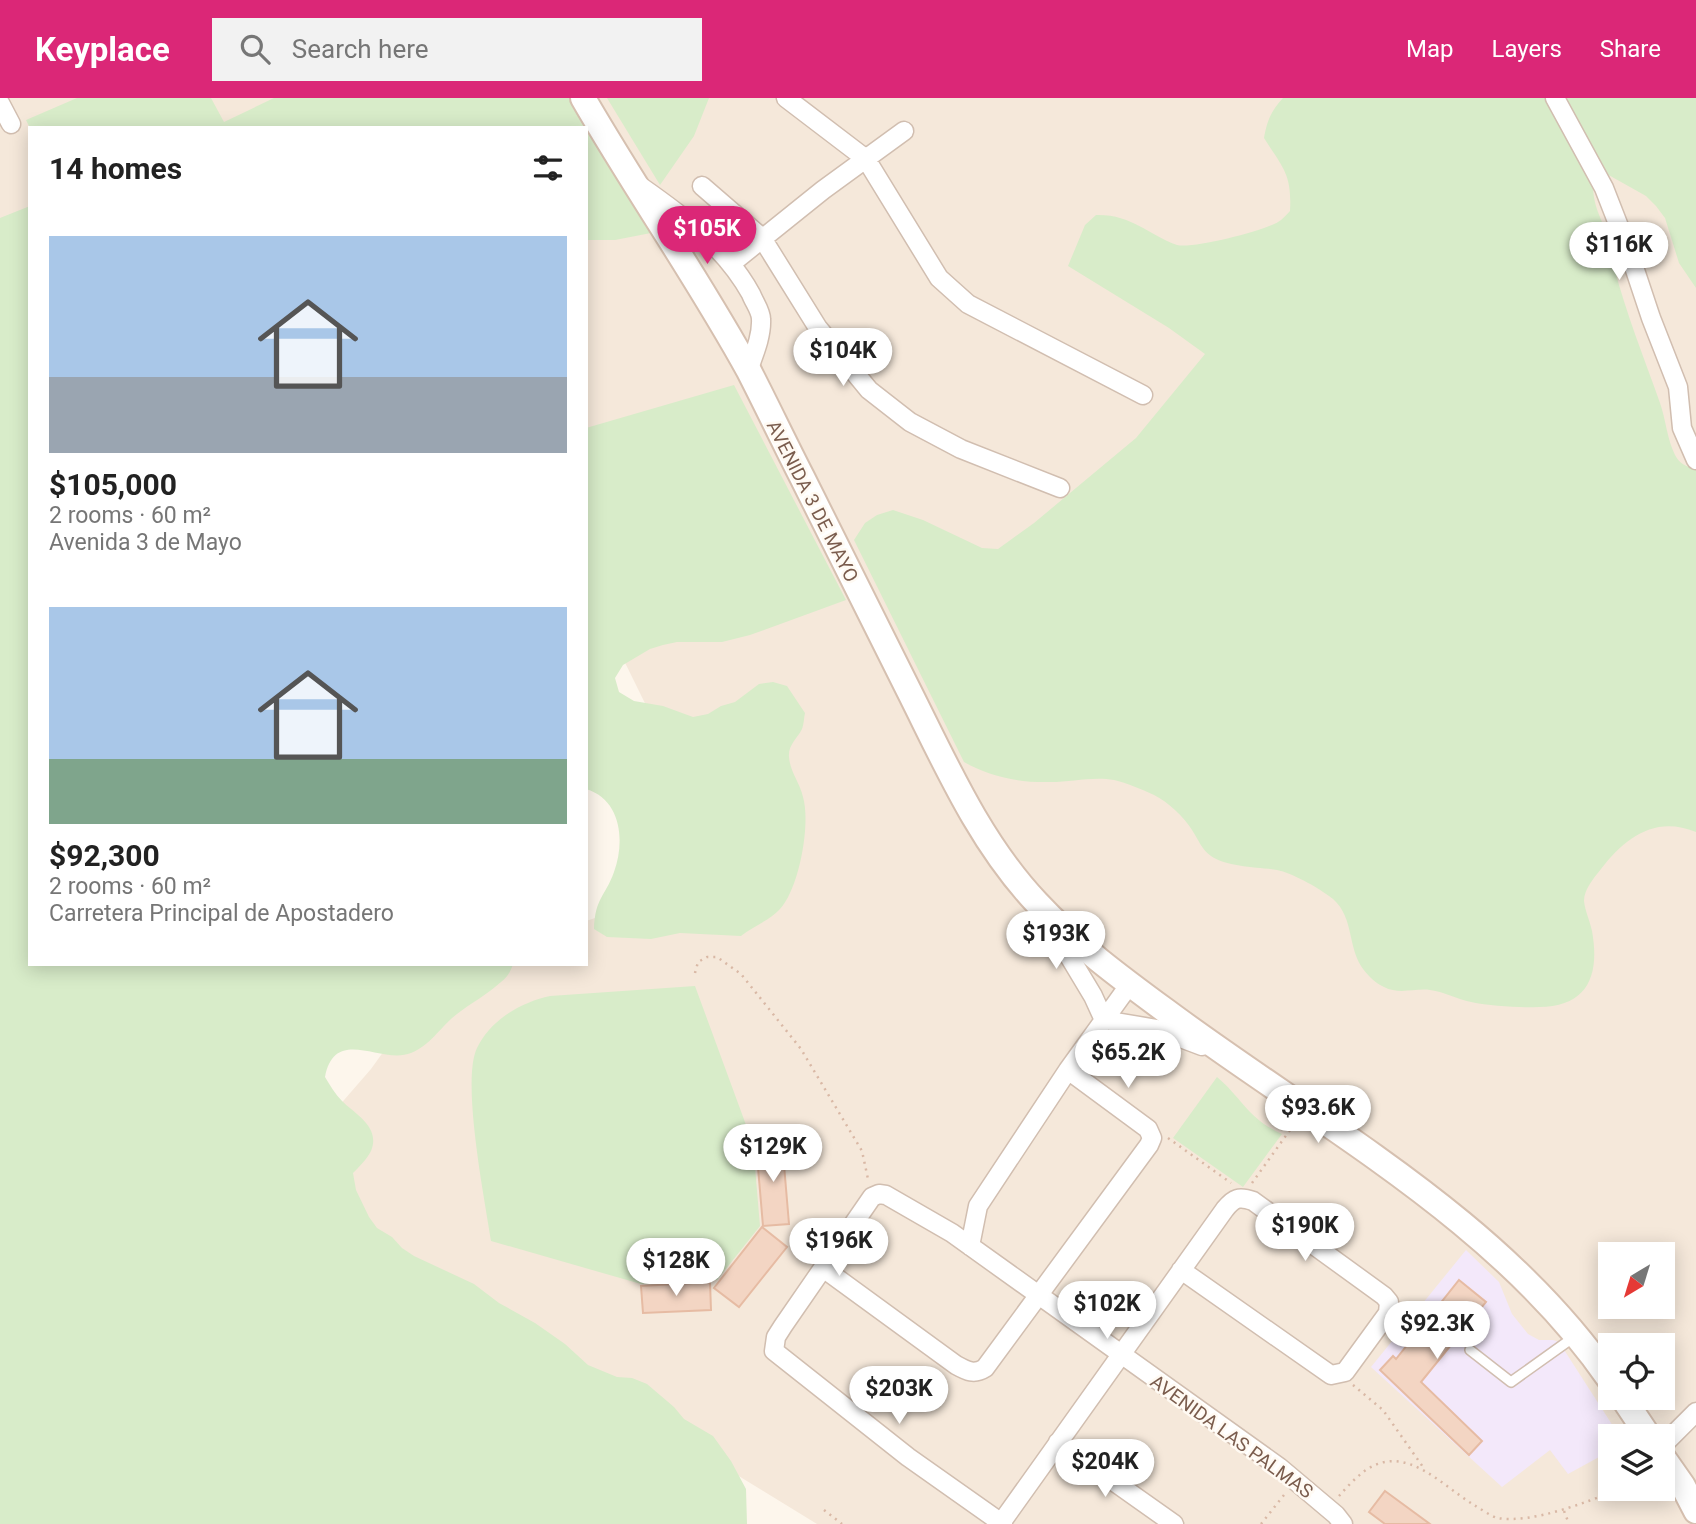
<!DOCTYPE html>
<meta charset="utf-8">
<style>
:root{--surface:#fff;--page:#f2f2f2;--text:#222;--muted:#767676;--accent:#db2777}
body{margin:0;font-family:Roboto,sans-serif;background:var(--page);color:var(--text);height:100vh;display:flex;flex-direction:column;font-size:26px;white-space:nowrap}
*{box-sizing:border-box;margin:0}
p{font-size:23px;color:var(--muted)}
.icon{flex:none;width:38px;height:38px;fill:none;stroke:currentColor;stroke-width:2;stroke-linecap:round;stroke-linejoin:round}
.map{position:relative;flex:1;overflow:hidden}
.side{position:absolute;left:28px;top:28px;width:560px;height:840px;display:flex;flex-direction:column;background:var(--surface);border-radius:0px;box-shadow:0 4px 18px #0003}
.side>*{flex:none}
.needle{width:46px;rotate:218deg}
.buttons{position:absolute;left:1598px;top:1144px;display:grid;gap:14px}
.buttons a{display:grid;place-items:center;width:77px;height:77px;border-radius:0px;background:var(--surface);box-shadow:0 4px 18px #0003;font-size:35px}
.price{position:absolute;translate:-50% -60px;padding:0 16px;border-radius:24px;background:#fff;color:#222;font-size:23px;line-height:46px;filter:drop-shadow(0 2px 4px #0008)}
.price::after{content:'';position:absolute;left:50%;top:42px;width:21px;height:16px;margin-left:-10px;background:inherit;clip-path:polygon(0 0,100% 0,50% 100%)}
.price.active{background:var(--accent);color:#fff}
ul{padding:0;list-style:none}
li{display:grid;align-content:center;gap:14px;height:371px;padding:0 21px}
li span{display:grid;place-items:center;height:217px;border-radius:0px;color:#555}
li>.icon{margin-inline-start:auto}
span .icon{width:126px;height:126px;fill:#fffc;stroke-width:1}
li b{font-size:30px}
h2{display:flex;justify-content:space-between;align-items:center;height:84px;padding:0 21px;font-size:30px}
header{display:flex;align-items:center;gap:42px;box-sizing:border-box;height:98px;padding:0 35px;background:var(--accent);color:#fff}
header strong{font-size:33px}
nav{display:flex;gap:38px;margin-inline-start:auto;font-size:24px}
.search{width:490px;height:63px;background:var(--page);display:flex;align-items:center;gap:18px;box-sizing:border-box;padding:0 24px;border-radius:0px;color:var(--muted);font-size:26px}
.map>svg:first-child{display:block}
.residential{fill:#f5e8da;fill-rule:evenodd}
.education{fill:#f3e8fa}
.green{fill:#d8ecc9}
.building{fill:#f3d5c3;stroke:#e6bba3;stroke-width:2}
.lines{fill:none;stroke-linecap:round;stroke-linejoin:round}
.lane-casing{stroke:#d1beb0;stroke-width:12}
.street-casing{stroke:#d1beb0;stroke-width:21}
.secondary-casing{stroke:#d6c0b0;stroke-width:28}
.path{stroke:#d9b8a5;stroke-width:2.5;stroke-dasharray:2 5;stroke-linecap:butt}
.lane{stroke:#fff;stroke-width:9}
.street{stroke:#fff;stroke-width:18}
.secondary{stroke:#fff;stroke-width:24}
.labels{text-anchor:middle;stroke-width:5;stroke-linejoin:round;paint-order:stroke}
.street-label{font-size:19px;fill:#7a5c4d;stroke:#fffaf3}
</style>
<header>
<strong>Keyplace</strong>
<div class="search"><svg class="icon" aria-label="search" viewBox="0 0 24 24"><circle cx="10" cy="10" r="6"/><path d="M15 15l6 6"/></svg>Search here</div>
<nav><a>Map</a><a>Layers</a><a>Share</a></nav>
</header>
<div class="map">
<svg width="1696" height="1426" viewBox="0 0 1696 1426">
<rect width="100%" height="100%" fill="#fdf6ec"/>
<!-- residential -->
<path class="residential" d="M 0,0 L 1696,0 L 1696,1426 L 817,1426 L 414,1179 L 271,1086 L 371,971 L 409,918 L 470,866 L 586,866 L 586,823 L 695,787 L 668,652 L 605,524 L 586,473 L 586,30 L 30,30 L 30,137 L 0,148 ZM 1610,1157 L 1662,1157 L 1662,1209 L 1610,1209 ZM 1610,1248 L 1662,1248 L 1662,1300 L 1610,1300 ZM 1610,1339 L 1662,1339 L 1662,1391 L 1610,1391 Z"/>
<!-- education -->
<path class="education" d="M 1466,1152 L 1499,1184 L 1512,1216 L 1528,1236 L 1539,1242 L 1553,1242 L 1559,1244 L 1620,1339 L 1610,1339 L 1610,1353 L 1568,1376 L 1550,1352 L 1502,1389 L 1371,1269 Z"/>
<!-- green -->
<path class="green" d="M 77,0 L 211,0 L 224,24 L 274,0 L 572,0 L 651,135 L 615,142 L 586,142 L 586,30 L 30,30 L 26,22 Z
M 607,0 L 709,0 L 694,38 L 660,87 Z
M 1283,0 L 1696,0 L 1696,190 L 1679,165 L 1665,120 L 1656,108 L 1646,98 L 1605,75 L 1593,82 C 1592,111 1603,121 1611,148 C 1613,154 1612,162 1614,169 C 1626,215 1644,260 1660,305 C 1666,322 1667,341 1675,357 C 1679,365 1687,370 1696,370 L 1696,734 C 1655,717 1625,740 1601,771 C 1594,780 1584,791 1584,803 C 1585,813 1590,823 1592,833 C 1600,877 1588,909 1539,909 C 1519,910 1491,908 1471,904 C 1457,901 1445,894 1430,892 C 1415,890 1399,897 1384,889 C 1375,885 1366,876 1361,868 C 1347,845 1354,815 1329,798 C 1317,789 1292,775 1277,772 C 1258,769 1226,769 1211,758 C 1202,752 1198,741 1192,732 C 1184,719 1168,704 1154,697 C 1141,691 1127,685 1114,682 C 1094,678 1071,684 1051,684 C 1020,685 991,679 964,664 L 854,442 L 865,425 L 877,417 L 893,412 L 923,422 L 982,450 L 998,451 L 1034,425 L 1136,340 L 1205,256 L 1169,230 L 1068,168 L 1085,127 L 1096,117 C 1131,116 1147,136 1177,147 C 1192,151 1264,133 1278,124 C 1282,122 1286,117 1290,113 C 1292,76 1283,70 1264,40 C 1267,23 1271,13 1283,0 Z
M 30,108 L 30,866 L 513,866 C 511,873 507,880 501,884 C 488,896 471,905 457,916 C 441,928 431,947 411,955 C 381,967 335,927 325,979 C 330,987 335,996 342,1003 C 355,1016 381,1029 371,1053 C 367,1061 359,1069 353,1075 L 356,1092 L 369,1119 L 377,1130 L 392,1139 L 402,1150 L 414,1158 L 474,1186 L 499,1205 L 535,1225 L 565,1246 L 588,1267 L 617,1279 L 632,1280 L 647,1286 L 674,1309 L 684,1321 L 713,1338 L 731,1363 L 746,1391 L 747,1426 L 0,1426 L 0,120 Z
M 734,287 L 846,502 L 750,537 L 722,544 L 677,544 L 663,547 L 650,551 L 623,567 L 615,580 L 619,594 L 634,603 L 663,608 L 693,619 L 708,616 L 721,608 L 735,604 L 759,586 L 773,584 L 787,588 L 805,615 C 804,619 804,626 802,631 C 797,641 788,647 789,659 C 790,674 800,685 803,699 C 811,726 799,791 780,811 C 769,823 753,828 741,838 L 680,835 L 651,841 L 607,839 L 594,831 C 595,800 605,799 614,774 C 625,744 622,702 586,691 L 586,330 Z
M 695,888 L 753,1046 L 760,1128 L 717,1182 L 641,1186 L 491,1143 C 485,1102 461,983 477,950 C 491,921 522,904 550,898 Z
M 1217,979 C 1243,1001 1248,1021 1282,1036 L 1243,1089 L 1173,1040 Z"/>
<!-- building -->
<path class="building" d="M 782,1043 L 789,1126 L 763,1128 L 756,1046 Z
M 762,1129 L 787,1149 L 739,1209 L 714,1190 Z
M 1459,1182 L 1486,1204 L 1421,1284 L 1482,1343 L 1469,1357 L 1380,1272 L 1393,1258 L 1396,1261 Z
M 710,1184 L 711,1212 L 643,1215 L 641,1188 Z
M 1385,1393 L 1430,1426 L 1385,1426 L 1369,1414 Z"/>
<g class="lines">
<!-- lane casing -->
<g class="lane-casing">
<path id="lane" d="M 1470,1252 L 1511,1284 L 1574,1239"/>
</g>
<!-- street casing -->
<g class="street-casing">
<path id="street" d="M 786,0 L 866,61 L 939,180 L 968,206 L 1143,297
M 1555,0 L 1604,90 L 1629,154 L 1651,220 L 1678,289 L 1682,330 L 1696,362
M 0,5 L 11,26
M 640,88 C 683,118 725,149 751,196 C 754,204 761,213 761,221 C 762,238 754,256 748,273
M 702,88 L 762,140 L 818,230 L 869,292 L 910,324 L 961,351 L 1060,390
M 732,165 L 823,92 L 904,33
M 1051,828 L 1093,898 L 1104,922 L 1157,931 L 1202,948
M 970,1148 L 978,1108 L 1068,972 L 1130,886
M 823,1170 L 956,1267 C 967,1273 974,1277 985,1270 L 1149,1047 L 1152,1040 L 1148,1031 L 1068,972
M 1058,1344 L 1174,1426
M 1662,1348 L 1696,1314
M 1001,1425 L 1225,1111 C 1234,1100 1239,1098 1253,1103 L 1384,1198 L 1389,1204 L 1388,1215 L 1345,1274 L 1331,1277 L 1181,1172
M 1003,1426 L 908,1359 L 774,1253 L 776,1239 L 783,1228 L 872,1099 L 879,1096 L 886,1097 L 952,1135 L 1279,1369 L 1336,1417 L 1343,1426"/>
</g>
<!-- secondary casing -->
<g class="secondary-casing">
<path id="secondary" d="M 583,0 C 636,92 698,180 749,273 C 767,308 784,344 802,379 C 838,451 874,524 911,597 C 947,669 981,746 1037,805 C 1075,846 1121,880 1166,913 C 1319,1027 1499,1121 1610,1282
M 1623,1300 L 1649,1339
M 1662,1358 L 1683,1388 L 1696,1413"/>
</g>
<!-- path -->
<path class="path" d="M 695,875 L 698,864 L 707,859 L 717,859 L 741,876 L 801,951 L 862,1053 L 868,1081
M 1168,1040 L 1231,1085
M 1252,1085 L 1295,1025
M 1353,1287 L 1383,1312 L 1423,1369
M 1339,1398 C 1347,1389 1356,1379 1366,1372 C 1406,1345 1441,1387 1474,1407 C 1481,1411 1489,1417 1497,1420 C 1533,1426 1586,1404 1620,1391
M 824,1412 L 842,1426
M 1564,1413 L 1569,1426
M 1261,1426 L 1284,1397"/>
<!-- lane -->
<use href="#lane" class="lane"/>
<!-- street -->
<use href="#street" class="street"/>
<!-- secondary -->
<use href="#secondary" class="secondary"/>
</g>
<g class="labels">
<!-- street labels -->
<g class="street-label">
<text transform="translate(813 403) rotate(63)" y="7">AVENIDA 3 DE MAYO</text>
<text transform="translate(1232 1338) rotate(36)" y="7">AVENIDA LAS PALMAS</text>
</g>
</g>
</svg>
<div class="buttons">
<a><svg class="needle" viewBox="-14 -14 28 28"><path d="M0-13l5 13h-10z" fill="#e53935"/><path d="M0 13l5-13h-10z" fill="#767676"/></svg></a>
<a><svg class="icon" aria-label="locate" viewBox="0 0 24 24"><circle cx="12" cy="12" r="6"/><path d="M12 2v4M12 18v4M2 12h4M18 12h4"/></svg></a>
<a><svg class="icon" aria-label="layers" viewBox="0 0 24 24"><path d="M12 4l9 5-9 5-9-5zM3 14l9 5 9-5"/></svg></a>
</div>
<b class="price active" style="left:707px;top:168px">$105K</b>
<b class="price" style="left:1619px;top:184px">$116K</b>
<b class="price" style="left:843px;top:290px">$104K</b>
<b class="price" style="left:1056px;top:873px">$193K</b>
<b class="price" style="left:1128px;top:992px">$65.2K</b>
<b class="price" style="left:1318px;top:1047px">$93.6K</b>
<b class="price" style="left:773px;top:1086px">$129K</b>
<b class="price" style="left:1305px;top:1165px">$190K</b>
<b class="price" style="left:839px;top:1180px">$196K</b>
<b class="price" style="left:676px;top:1200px">$128K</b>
<b class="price" style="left:1107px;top:1243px">$102K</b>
<b class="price" style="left:1437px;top:1263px">$92.3K</b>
<b class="price" style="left:899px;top:1328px">$203K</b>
<b class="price" style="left:1105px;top:1401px">$204K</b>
<section class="side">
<h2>14 homes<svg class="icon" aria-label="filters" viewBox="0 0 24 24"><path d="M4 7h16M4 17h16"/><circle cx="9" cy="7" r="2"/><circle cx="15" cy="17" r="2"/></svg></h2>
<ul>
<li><span style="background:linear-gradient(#a9c7e8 65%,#9aa5b1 0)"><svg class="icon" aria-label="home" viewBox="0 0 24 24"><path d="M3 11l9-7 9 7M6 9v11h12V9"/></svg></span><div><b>$105,000</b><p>2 rooms · 60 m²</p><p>Avenida 3 de Mayo</p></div></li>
<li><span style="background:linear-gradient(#a9c7e8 70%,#7fa58c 0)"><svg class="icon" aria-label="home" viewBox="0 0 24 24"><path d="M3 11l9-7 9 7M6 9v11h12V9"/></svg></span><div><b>$92,300</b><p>2 rooms · 60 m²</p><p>Carretera Principal de Apostadero</p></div></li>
</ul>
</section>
</div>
